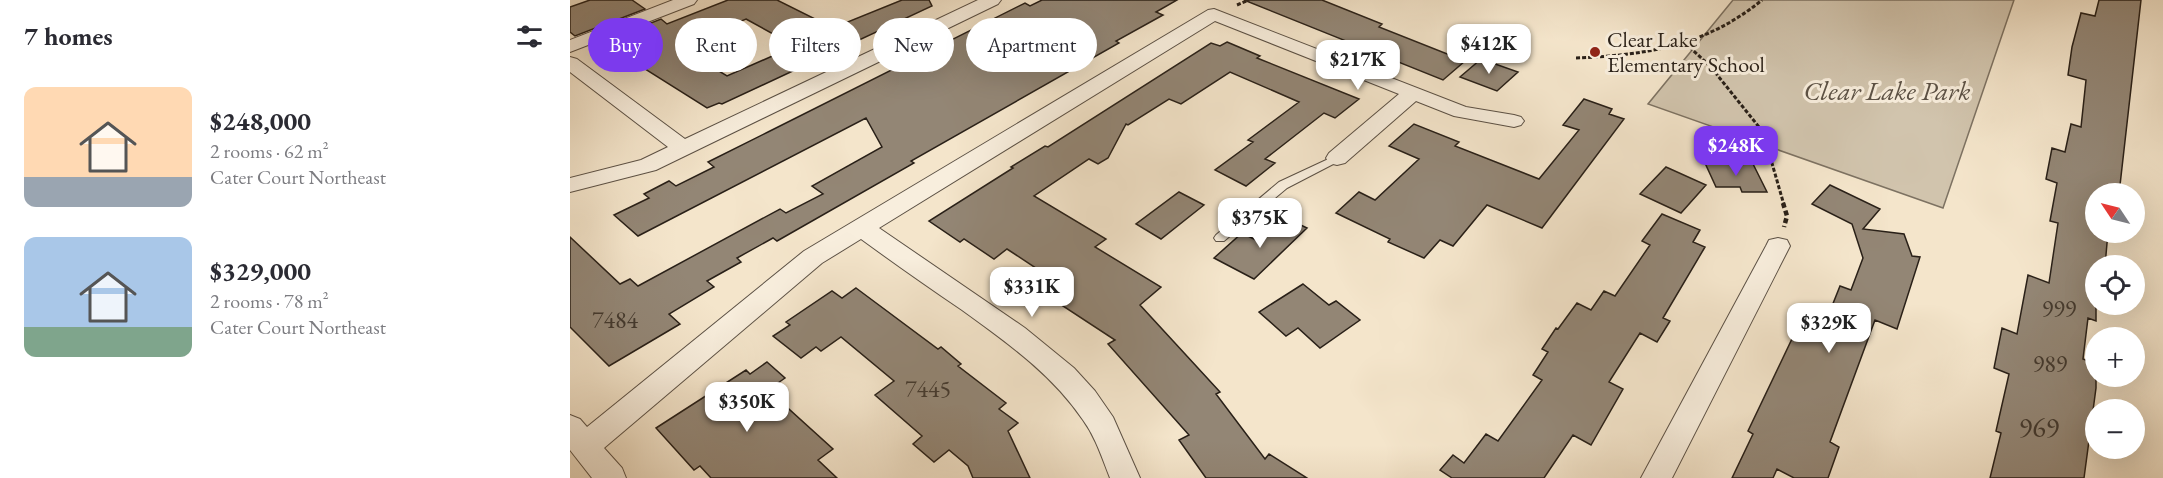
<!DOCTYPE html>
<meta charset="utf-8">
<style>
:root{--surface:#fff;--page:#f2f2f3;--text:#2b2b33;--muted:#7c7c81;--accent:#7c3aed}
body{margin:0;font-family:"EB Garamond",serif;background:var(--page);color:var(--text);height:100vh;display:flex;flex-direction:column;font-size:22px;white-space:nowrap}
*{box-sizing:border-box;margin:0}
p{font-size:20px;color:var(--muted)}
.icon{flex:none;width:33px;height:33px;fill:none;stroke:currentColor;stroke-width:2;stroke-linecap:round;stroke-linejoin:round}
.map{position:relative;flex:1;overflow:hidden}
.sheet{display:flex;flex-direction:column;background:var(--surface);width:570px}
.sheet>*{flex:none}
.guide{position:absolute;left:18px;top:18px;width:570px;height:54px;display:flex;gap:12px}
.needle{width:39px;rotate:305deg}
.fabs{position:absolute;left:1515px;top:183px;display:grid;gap:12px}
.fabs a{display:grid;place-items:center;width:60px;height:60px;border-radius:50%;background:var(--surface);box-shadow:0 6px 24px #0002;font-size:30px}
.price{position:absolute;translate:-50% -51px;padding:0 14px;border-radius:12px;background:#fff;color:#222;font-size:20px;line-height:39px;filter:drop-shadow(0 2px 3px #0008)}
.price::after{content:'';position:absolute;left:50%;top:36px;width:18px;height:14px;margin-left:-9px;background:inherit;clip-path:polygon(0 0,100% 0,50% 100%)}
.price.selected{background:var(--accent);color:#fff}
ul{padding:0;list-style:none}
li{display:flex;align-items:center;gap:18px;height:150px;padding:0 24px}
li span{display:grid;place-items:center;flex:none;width:168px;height:120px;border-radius:12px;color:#555}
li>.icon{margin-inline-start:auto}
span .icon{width:72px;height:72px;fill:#fffc;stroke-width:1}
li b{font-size:26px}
h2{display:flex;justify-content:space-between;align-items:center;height:72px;padding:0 24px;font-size:26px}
.chip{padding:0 21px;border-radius:27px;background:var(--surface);box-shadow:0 6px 24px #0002;font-size:21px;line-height:54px}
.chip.selected{background:var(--accent);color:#fff}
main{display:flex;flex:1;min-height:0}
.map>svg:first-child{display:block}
.green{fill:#d1c4ad;stroke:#7d7262;stroke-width:1.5}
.building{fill:#938675;stroke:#292018;stroke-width:1.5;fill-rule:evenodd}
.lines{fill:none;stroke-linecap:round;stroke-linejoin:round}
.service-casing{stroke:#5c5145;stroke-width:2}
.minor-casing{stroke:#5c5145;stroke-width:2}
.path-far1{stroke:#292018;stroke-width:3;stroke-dasharray:4 2;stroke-linecap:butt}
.path{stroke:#292018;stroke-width:4.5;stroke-dasharray:5 3;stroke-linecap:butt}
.service{fill:#f8eedd;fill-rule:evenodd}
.minor{fill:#f8eedd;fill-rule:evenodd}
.poi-dot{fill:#8f2418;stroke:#f8eedd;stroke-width:2}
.labels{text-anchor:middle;stroke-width:6;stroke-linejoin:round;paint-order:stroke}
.far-poi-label{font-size:22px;fill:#292018;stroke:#f8eedd;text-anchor:start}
.number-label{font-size:24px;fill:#443a2f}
.park-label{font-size:27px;font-style:italic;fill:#5b5145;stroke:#f8eedd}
.near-number-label{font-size:28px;fill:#443a2f}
</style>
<main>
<section class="sheet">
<h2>7 homes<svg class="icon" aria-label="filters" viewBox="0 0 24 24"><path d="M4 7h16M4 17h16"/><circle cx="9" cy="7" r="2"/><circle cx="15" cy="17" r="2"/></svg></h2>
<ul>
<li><span style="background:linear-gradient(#ffd9b3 75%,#9aa5b1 0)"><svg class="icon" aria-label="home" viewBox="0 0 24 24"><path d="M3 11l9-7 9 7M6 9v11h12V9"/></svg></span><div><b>$248,000</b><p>2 rooms · 62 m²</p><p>Cater Court Northeast</p></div></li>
<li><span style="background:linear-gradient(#a9c7e8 75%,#7fa58c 0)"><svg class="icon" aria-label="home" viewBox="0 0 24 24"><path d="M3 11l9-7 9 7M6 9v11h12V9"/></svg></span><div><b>$329,000</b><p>2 rooms · 78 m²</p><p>Cater Court Northeast</p></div></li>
</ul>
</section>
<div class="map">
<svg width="1593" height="478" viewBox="0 0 1593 478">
<rect width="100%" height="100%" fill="#f4e5cb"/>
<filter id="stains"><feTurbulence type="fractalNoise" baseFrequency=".00333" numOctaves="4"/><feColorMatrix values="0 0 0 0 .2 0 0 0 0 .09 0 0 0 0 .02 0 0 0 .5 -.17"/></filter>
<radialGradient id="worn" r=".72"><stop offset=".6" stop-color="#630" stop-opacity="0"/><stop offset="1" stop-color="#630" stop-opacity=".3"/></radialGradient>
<!-- green -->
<path class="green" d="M 1163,0 L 1444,0 L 1373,208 L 1078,104 Z"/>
<!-- building -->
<path class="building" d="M 20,0 L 62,0 L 75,9 L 5,36 L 0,32 L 0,7 Z
M 158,0 L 207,0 L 263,28 L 332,0 L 359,0 L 362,6 L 152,104 L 149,103 L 137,108 L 61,60 L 50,65 L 22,46 L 91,19 L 97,24 ZM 176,19 L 225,46 L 157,76 L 109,47 Z
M 472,0 L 607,0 L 586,12 L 593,15 L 546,41 L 549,43 L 341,161 L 344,163 L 207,241 L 203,238 L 167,258 L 171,262 L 137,281 L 144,287 L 99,314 L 110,324 L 39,366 L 0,327 L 0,237 L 50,284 L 60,279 L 68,286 L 210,209 L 216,213 L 253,194 L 242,186 L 312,147 L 296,118 L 68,236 L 44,215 L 79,198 L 74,194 L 99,181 L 106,186 L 144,167 L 138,162 L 198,132 L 455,3 L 460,6 Z
M 674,0 L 752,0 L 812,24 L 809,27 L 895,61 L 873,80 Z
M 1529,0 L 1571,0 L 1549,194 L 1526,194 L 1526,232 L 1538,232 L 1535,266 L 1526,266 L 1526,321 L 1518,318 L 1513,359 L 1526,364 L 1526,388 L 1514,478 L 1420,478 L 1431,433 L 1426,431 L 1439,374 L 1424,368 L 1432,328 L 1447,334 L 1458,275 L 1479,283 L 1488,223 L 1480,221 L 1487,183 L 1476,179 L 1482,148 L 1495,152 L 1501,124 L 1511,127 L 1516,80 L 1498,75 L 1502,47 L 1511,13 L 1525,16 Z
M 657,42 L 690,56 L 687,58 L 789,99 L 765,118 L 754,113 L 695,159 L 705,163 L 676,186 L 645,170 L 683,142 L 678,140 L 729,102 L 660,72 L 611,104 L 599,99 L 558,125 L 556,124 L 538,158 L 528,164 L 519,159 L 464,196 L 536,239 L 525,247 L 591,287 L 570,305 L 650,392 L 646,394 L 695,459 L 699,454 L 737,478 L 636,478 L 609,440 L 619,435 L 538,344 L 545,340 L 470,291 L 484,280 L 437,249 L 424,259 L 394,239 L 390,242 L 359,221 L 443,168 L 441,167 L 475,146 L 478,147 L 641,43 L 650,46 Z
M 911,59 L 948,72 L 927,91 L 890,77 Z
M 1014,99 L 1042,109 L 1039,114 L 1054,119 L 972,228 L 917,205 L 883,246 L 870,240 L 854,258 L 818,242 L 820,239 L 766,213 L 789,192 L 805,200 L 849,159 L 819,146 L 844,124 L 889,142 L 885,146 L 969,179 L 1009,130 L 993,125 Z
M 1135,163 L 1183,164 L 1197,192 L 1172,192 L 1170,187 L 1146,187 Z
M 1096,167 L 1136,185 L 1111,213 L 1070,194 Z
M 1260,185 L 1310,209 L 1293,229 L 1334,234 L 1342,256 L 1350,257 L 1327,329 L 1305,320 L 1260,442 L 1269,447 L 1258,478 L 1224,478 L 1207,469 L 1203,478 L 1162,478 L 1183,434 L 1178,431 L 1231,320 L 1248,327 L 1256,310 L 1260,311 L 1270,286 L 1281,290 L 1293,258 L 1282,224 L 1242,204 Z
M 609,192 L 634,205 L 591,239 L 566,224 Z
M 1092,214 L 1130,230 L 1123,242 L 1135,247 L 1093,318 L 1100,321 L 1087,342 L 1070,333 L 1039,382 L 1053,389 L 1021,445 L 1003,435 L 974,478 L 882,478 L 870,470 L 883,455 L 894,463 L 916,434 L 928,441 L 972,380 L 963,375 L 978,352 L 972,349 L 986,328 L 988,329 L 1007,303 L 1021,310 L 1034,291 L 1045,296 L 1080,245 L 1072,241 Z
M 716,218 L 737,228 L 684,279 L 644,258 L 672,233 L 690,242 Z
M 733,284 L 759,305 L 766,301 L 790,320 L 750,348 L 728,328 L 716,336 L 689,312 Z
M 286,288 L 368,349 L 371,347 L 391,364 L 388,366 L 436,403 L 429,409 L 448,423 L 438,431 L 460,478 L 403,478 L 398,466 L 379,450 L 364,462 L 343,444 L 352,436 L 305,395 L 324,381 L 271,337 L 251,351 L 246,347 L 231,358 L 203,336 L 220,325 L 216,322 L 262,291 L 272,298 Z
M 197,362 L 215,378 L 198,390 L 263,449 L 248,460 L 267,478 L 141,478 L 130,466 L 124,470 L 86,428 L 176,370 L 180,374 Z"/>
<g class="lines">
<!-- service casing -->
<g class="service-casing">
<path id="service" d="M 767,155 L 771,156 L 772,158 L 771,160 L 717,188 L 654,241 L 646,241 L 644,238 L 646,235 L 709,182 Z"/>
</g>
<!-- minor casing -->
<g class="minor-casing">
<path id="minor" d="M 103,0 L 127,0 L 124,4 L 0,52 L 0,40 Z
M 408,0 L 431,0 L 428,4 L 86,170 L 0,192 L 0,178 L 71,160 L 98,147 L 0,72 L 0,57 L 7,59 L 115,139 Z
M 644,9 L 896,107 L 944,115 L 951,117 L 954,121 L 951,125 L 944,127 L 884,116 L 846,101 L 775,163 L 767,165 L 759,163 L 756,158 L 759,153 L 829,94 L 645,21 L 309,228 L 455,328 L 504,368 L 525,391 L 543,417 L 570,478 L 540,478 C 532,458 526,438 513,420 C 482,374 436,342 392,310 C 358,287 324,263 291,239 L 252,263 L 34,448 L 52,468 L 56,478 L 22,478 L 0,450 L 0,415 L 10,419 L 17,427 L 234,251 L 638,10 Z
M 1208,238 L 1217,240 L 1220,246 L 1102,478 L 1071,478 L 1196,246 L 1199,240 Z"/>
</g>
<!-- path-far1 -->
<path class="path-far1" d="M 667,5 L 679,0
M 1115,43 L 1140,66 L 1193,132 L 1214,205
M 1006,58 C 1077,55 1136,46 1192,0"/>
<!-- path -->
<path class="path" d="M 1213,203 L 1217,216 L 1214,227"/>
<!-- service -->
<use href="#service" class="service"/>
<!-- minor -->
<use href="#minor" class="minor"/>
</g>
<!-- markers -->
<circle class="poi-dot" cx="1025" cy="52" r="6"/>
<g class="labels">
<!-- far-poi labels -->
<g class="far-poi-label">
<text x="1037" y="47">Clear Lake<tspan x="1037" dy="25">Elementary School</tspan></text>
</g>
<!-- number labels -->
<g class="number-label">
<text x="1489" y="317">999</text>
<text x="45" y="328">7484</text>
<text x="1480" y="372">989</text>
<text x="358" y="397">7445</text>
</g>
<!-- park labels -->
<g class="park-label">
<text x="1317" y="100">Clear Lake Park</text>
</g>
<!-- near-number labels -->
<g class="near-number-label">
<text x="1469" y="437">969</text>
</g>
</g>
<rect width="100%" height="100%" filter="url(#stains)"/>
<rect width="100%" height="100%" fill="url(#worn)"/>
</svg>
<div class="fabs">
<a><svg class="needle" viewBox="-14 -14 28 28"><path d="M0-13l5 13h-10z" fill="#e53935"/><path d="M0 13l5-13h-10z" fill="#7c7c81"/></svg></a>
<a><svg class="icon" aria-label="locate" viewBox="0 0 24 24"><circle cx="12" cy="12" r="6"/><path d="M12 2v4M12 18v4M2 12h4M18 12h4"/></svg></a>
<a>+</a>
<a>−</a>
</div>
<b class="price" style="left:919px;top:75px">$412K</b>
<b class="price" style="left:788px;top:91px">$217K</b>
<b class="price selected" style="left:1166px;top:177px">$248K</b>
<b class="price" style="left:690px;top:249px">$375K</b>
<b class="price" style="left:462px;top:318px">$331K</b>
<b class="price" style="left:1259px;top:354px">$329K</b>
<b class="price" style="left:177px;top:433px">$350K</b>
<div class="guide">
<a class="chip selected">Buy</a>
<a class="chip">Rent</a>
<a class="chip">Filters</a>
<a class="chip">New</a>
<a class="chip">Apartment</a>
</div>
</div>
</main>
